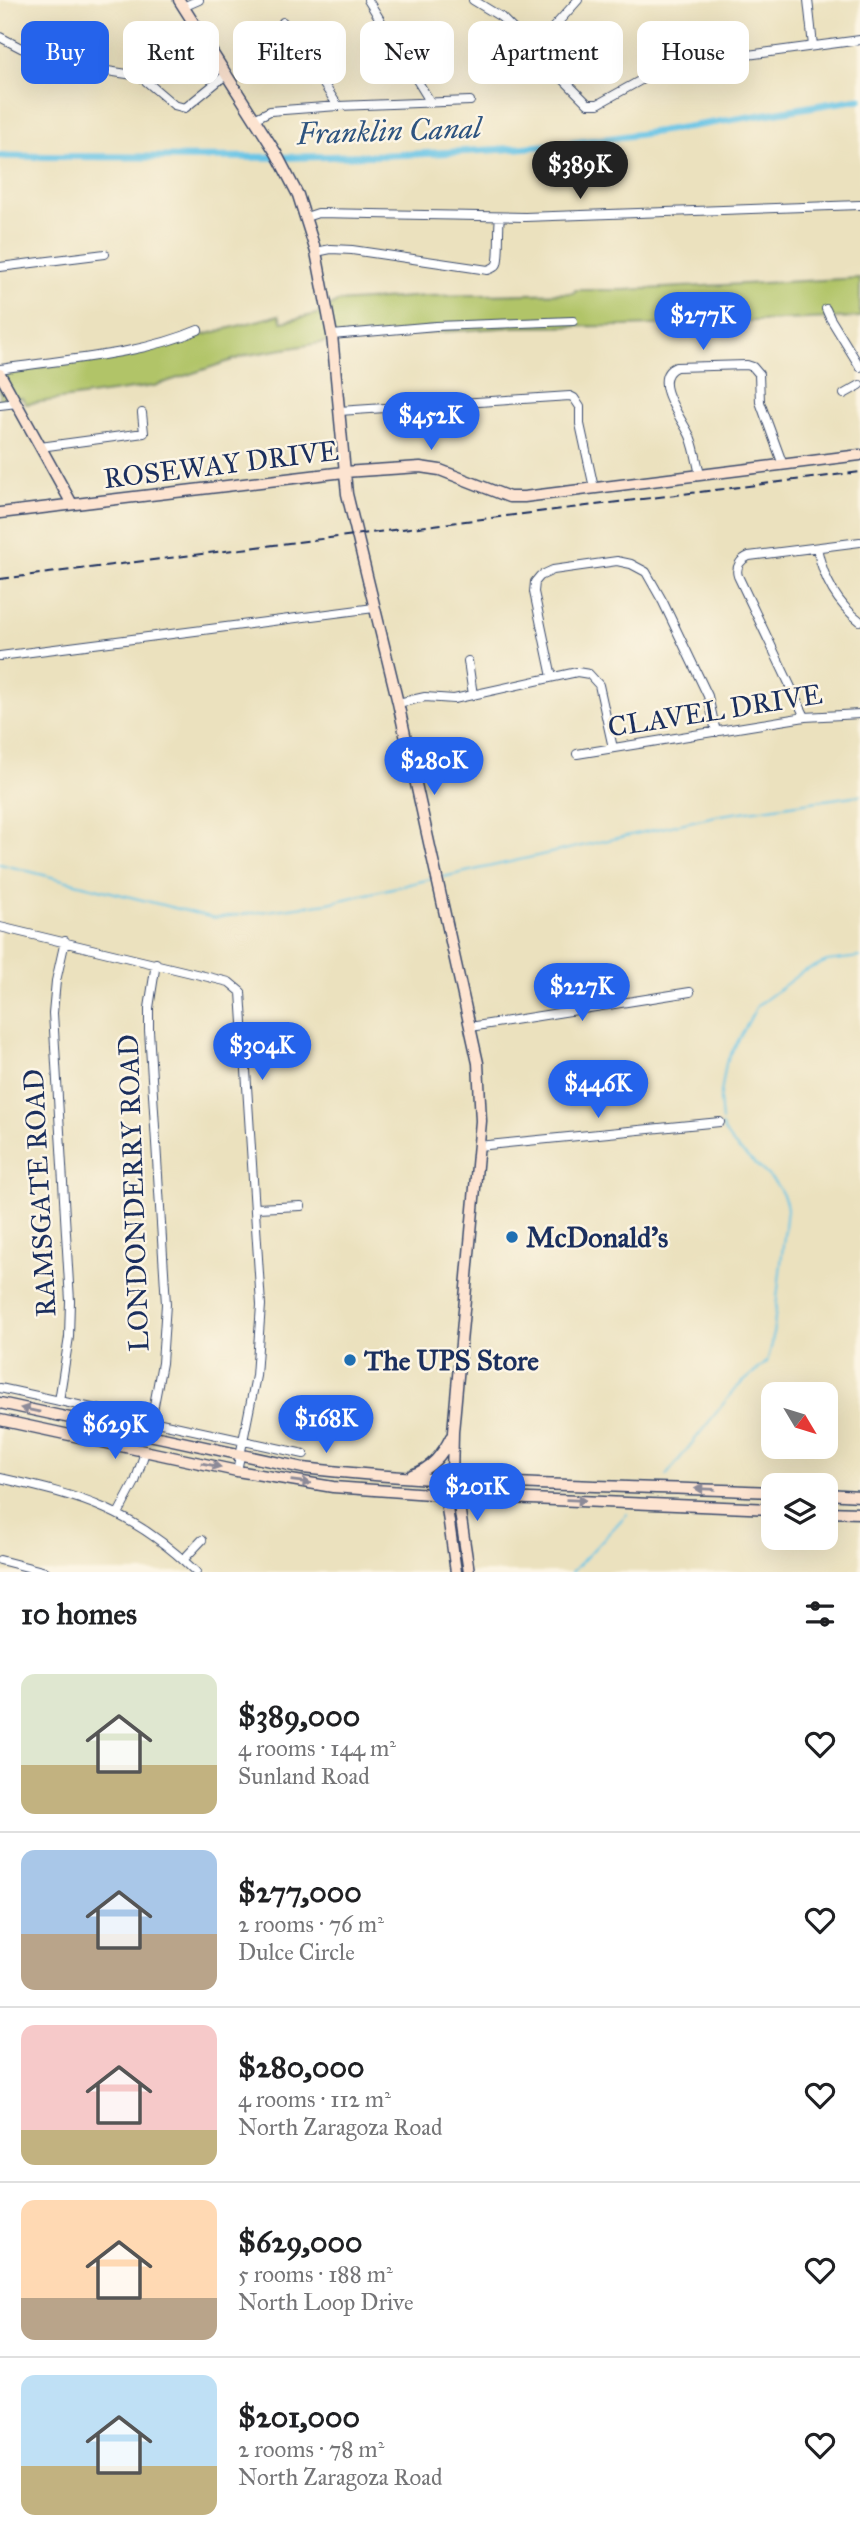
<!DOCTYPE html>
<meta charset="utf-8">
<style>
:root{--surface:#fff;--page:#f2f2f2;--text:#202124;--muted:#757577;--line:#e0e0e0;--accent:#2563eb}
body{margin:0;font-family:"IM FELL Great Primer",serif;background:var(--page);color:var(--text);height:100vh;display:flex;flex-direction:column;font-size:26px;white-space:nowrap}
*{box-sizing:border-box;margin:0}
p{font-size:23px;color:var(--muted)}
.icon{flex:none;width:38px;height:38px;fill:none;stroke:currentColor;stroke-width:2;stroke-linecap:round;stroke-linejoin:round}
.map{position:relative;height:1572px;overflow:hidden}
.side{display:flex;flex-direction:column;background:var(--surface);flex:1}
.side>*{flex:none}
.banner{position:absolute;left:21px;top:21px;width:819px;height:63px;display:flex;gap:14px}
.needle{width:46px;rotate:128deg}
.fabs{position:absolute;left:761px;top:1382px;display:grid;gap:14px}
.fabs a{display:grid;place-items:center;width:77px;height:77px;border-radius:14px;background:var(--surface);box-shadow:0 7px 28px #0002;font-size:35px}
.price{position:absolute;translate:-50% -60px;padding:0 16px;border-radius:24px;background:var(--accent);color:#fff;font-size:23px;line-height:46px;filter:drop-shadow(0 2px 4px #0008)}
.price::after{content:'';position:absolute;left:50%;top:42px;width:21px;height:16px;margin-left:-10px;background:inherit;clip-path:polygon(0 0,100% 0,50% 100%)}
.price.active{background:#222;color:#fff}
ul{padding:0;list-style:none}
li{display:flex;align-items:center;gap:21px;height:175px;padding:0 21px}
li+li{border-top:2px solid var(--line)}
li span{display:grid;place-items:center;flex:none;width:196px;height:140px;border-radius:14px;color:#555}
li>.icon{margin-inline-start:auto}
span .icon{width:84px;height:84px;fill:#fffc;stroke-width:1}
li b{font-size:30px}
h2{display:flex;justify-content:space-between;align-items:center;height:84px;padding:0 21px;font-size:30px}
.pill{padding:0 24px;border-radius:14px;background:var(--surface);box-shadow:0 7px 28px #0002;font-size:24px;line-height:63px}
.pill.active{background:var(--accent);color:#fff}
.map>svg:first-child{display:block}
.green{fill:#b1c467;stroke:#667a62;stroke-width:2}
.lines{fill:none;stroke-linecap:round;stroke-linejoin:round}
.stream{stroke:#68c4e6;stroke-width:2}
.canal{stroke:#68c4e6;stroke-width:7}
.street-casing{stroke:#3a4a6c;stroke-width:10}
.secondary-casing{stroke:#3a4a6c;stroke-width:13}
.street{stroke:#fff;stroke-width:8}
.secondary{stroke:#fde4d1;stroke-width:10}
.rail{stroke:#1b2f5e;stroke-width:2;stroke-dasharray:10 5;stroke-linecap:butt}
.oneway{fill:#8c8a98}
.poi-dot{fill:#1f6fb2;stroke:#fcf5e5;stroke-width:2.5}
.labels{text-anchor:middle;stroke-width:5;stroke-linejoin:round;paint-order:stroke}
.street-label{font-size:28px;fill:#1b2f5e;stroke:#fcf5e5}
.poi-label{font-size:28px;font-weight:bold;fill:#1b2f5e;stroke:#fcf5e5;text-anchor:start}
.water-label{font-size:30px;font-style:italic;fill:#2e5480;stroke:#fcf5e5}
</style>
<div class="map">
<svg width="860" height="1572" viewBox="0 0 860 1572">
<rect width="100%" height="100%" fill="#fcf5e5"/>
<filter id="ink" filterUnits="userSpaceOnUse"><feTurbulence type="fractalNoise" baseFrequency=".0143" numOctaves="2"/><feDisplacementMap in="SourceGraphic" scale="14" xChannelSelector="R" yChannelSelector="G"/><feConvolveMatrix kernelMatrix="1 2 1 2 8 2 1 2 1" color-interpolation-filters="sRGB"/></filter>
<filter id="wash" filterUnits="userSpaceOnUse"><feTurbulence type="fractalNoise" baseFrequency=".00686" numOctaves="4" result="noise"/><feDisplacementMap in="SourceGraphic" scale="28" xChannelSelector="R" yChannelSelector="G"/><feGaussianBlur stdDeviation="1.57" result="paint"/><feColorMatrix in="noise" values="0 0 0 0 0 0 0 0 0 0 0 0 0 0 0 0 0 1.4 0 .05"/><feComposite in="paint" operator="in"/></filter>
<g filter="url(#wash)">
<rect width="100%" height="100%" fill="#ebe1be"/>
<!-- green -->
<path class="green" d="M 860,278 L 860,317 L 625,326 L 514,327 L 344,339 L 248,355 L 154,386 L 26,404 L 22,398 L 6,397 L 0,402 L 0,375 L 10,372 L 140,352 L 279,315 L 282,322 L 317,314 L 337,302 L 427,296 L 574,293 L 575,290 L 624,290 Z"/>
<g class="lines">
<!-- stream -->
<path class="stream" d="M 0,864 L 214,918 L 328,903 L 431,879
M 443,877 L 720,815 L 860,795
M 722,1121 L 720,1099 L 726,1063 L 757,1006 L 802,972 L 827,961 L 860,957
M 666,1476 L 735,1389 L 767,1362 L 772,1344 L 787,1209 C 783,1173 735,1159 722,1126
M 572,1572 L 627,1514"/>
<!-- canal -->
<path class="canal" d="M 0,156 C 173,157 346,161 519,148 C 634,139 747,116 860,99"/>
</g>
</g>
<g filter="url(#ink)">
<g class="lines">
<!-- street casing -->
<g class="street-casing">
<path id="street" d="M 368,0 L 431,103
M 473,0 L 501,17 L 588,104 L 598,104 L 661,69 L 672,65 L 860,40
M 808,0 L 813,46
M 183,7 L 199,0
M 283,22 L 338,106
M 0,37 L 21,48 L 62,64 L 140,76 L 174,105 L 185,108 L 227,74
M 534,49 L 578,0
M 256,118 L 270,111 L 338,106 L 470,101
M 306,217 L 318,213 L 525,217 L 860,205
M 316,252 L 331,249 L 352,250 L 488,270 C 492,268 495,268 497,264 C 500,258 498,227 500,217
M 0,267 L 105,254
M 826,309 L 830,318 L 860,367
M 332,335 L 436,326 L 573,321
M 0,369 C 64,359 138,356 198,330
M 844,394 L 860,385
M 0,405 L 17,403
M 339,411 L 570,396 L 574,398 L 580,407 L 580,424 L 594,488
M 40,447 L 144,433 L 142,413
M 700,475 C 697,462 695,448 690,436 C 683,420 649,378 676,367 L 747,365 L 753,367 L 759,374 L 760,402 L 783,465
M 817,548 C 823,577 835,602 860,621
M 0,656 L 374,608
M 468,661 L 473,695
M 552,677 L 534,592 L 535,582 L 540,576 L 553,570 L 617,561 L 631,564 L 646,572 L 663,602 L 708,696 L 716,732
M 398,703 L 425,697 L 454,699 L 577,672 L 589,674 L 599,685 L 613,748
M 805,717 L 738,576 C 735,567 741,559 749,556 L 860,542
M 577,754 L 805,717 L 860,714
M 0,927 L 229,982 L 241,992 L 261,1305 L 256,1376 L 237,1471
M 470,1027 L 690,992
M 478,1146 L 720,1122
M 256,1208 L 301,1206
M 0,1388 L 304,1454
M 59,1401 L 69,1337 L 70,1301 L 53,1013 L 56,981 L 65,941
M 151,1421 L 162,1363 L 166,1304 L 149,1030 L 149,1008 L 156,963
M 0,1478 C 82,1496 134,1511 196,1572
M 118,1514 L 135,1482 L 145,1452
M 0,1560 L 46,1572
M 183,1560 L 202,1540"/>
</g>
<!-- secondary casing -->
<g class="secondary-casing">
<path id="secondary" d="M 179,0 L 276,153 L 298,195 L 316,252 L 332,335 L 347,494 L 398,703 L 478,1063 L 481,1121 L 453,1432 L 452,1479 L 445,1494 L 456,1572
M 0,374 L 72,504
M 0,513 L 344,472 L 420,467 L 440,470 L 509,497 L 524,497 L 860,455
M 0,1403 L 303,1468 C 459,1486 617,1485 774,1492
M 0,1420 L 237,1471 L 333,1487 L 458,1496 L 774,1509
M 412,1475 C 432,1468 442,1455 451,1437
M 457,1492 L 469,1572
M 826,1494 L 860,1496
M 826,1512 L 860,1513"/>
</g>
<!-- street -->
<use href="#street" class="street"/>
<!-- secondary -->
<use href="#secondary" class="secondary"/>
<!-- rail -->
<path class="rail" d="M 0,579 L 860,472"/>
</g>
<!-- one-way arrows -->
<defs><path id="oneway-solid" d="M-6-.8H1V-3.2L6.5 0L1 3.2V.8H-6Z" transform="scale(1.75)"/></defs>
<g class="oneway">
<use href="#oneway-solid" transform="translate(30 1410) rotate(-168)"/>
<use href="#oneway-solid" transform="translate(211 1465) rotate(12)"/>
<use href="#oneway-solid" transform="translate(301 1482) rotate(7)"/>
<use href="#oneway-solid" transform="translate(705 1489) rotate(-178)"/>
<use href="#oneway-solid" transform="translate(576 1500) rotate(2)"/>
</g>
</g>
<!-- markers -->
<g class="poi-dot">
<circle cx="512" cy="1237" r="7"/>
<circle cx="350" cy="1360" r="7"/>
</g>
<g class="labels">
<!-- street labels -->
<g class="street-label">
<text transform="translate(221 464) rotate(-7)" y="10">ROSEWAY DRIVE</text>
<text transform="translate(715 710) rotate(-9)" y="10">CLAVEL DRIVE</text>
<text transform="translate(39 1193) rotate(-93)" y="10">RAMSGATE ROAD</text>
<text transform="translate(133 1193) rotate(-92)" y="10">LONDONDERRY ROAD</text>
</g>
<!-- poi labels -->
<g class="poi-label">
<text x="526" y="1247">McDonald's</text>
<text x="364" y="1370">The UPS Store</text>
</g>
<!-- water labels -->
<g class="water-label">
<text transform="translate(389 131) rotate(-2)" y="10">Franklin Canal</text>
</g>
</g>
</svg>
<div class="fabs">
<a><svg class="needle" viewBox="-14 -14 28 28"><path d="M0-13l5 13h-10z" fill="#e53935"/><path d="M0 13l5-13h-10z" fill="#757577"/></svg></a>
<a><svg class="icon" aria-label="layers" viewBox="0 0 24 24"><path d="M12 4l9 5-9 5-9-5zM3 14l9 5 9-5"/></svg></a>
</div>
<b class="price active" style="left:580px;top:201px">$389K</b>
<b class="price" style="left:703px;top:352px">$277K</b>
<b class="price" style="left:431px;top:452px">$452K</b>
<b class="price" style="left:434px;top:797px">$280K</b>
<b class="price" style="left:582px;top:1023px">$227K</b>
<b class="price" style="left:262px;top:1082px">$304K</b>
<b class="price" style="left:598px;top:1120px">$446K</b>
<b class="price" style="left:326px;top:1455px">$168K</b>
<b class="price" style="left:115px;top:1461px">$629K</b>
<b class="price" style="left:477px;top:1523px">$201K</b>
<div class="banner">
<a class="pill active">Buy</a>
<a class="pill">Rent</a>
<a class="pill">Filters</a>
<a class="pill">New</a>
<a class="pill">Apartment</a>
<a class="pill">House</a>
</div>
</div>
<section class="side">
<h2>10 homes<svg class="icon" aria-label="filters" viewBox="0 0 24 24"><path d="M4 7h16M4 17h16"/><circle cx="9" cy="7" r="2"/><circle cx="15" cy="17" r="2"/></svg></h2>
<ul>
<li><span style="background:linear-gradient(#dfe7d0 65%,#c2b280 0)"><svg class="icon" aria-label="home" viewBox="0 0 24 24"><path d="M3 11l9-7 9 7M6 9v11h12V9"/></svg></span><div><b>$389,000</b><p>4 rooms · 144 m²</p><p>Sunland Road</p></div><svg class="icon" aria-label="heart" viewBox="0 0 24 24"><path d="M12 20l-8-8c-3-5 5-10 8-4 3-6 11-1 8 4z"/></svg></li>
<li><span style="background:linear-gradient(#a9c7e8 60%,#b9a48a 0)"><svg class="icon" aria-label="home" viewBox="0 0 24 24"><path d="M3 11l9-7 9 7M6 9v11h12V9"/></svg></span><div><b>$277,000</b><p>2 rooms · 76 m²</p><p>Dulce Circle</p></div><svg class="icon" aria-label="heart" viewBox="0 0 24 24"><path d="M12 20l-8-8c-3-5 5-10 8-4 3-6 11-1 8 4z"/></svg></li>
<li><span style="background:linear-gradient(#f6c9c9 75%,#c2b280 0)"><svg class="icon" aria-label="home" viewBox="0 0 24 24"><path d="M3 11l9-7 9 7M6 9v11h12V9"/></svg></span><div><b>$280,000</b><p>4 rooms · 112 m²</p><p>North Zaragoza Road</p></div><svg class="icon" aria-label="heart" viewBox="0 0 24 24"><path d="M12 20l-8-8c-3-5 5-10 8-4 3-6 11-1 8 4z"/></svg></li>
<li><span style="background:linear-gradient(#ffd9b3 70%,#b9a48a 0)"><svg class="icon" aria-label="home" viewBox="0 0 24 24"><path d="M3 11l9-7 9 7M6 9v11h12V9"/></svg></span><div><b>$629,000</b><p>5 rooms · 188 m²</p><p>North Loop Drive</p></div><svg class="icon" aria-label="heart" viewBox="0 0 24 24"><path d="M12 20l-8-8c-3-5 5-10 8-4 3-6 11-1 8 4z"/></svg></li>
<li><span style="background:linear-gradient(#bfe0f5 65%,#c2b280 0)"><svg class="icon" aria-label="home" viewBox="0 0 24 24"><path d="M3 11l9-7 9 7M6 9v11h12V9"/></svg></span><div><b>$201,000</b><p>2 rooms · 78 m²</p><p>North Zaragoza Road</p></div><svg class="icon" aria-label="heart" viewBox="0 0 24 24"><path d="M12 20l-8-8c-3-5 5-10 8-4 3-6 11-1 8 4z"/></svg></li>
</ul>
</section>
